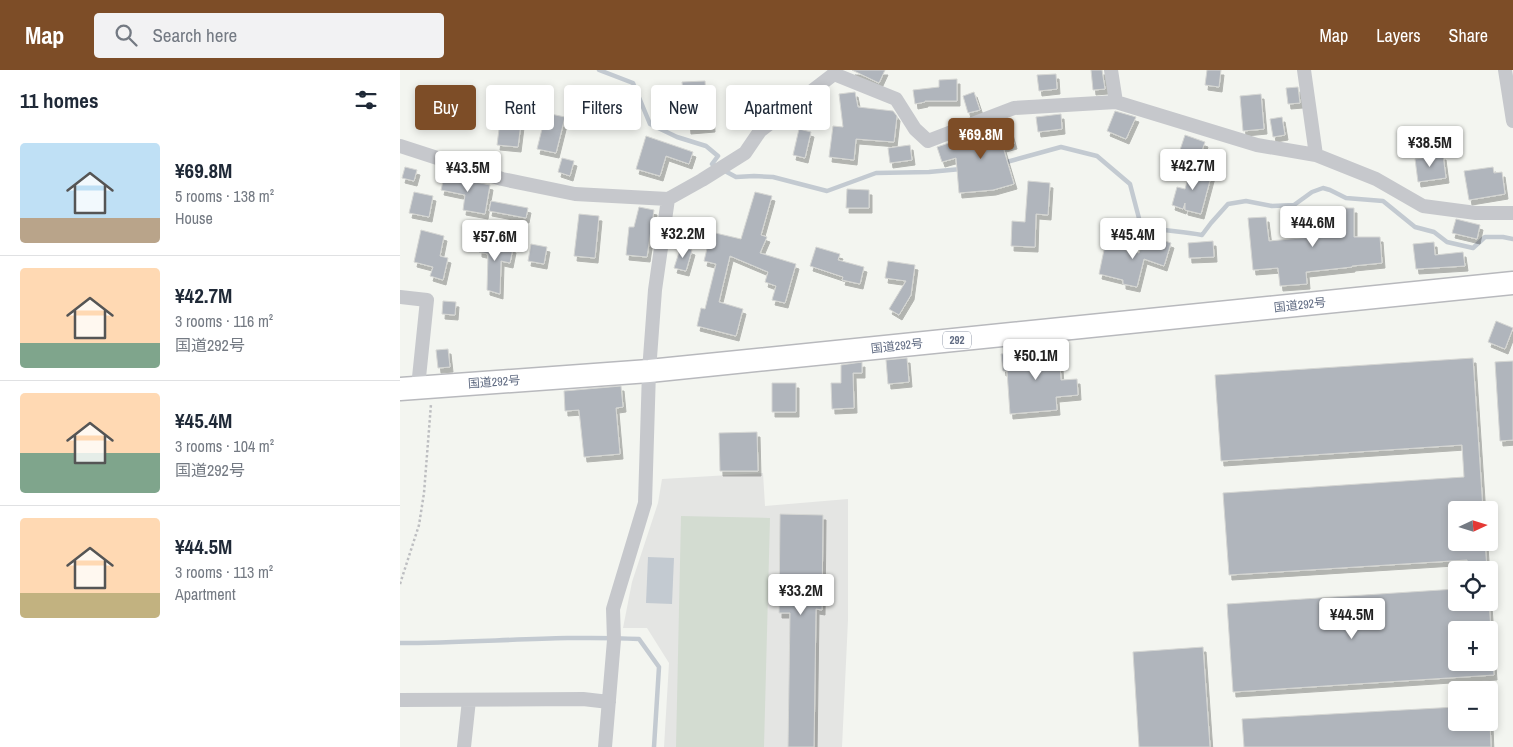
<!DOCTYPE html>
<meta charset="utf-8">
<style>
:root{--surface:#fff;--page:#f2f2f3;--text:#1f2937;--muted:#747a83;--line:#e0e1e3;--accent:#7d4d27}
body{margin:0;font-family:"Archivo Narrow","Noto Sans JP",sans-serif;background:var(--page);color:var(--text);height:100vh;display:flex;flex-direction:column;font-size:19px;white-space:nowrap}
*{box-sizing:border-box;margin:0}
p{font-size:16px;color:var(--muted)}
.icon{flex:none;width:28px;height:28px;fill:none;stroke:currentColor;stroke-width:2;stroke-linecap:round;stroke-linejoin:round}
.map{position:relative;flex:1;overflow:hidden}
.side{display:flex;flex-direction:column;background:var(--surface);width:400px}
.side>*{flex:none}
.guide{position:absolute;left:15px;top:15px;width:475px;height:45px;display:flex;gap:10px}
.needle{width:32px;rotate:86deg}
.fabs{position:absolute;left:1048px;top:431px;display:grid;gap:10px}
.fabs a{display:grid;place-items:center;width:50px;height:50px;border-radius:5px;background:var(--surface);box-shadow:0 2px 8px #0003;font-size:25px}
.price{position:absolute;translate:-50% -42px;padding:0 11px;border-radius:5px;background:#fff;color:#222;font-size:16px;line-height:32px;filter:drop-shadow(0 1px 2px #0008)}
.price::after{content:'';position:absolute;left:50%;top:30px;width:15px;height:11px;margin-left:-8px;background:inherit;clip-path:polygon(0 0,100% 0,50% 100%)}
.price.active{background:var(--accent);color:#fff}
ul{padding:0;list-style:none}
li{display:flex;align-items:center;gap:15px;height:125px;padding:0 20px}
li+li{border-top:1px solid var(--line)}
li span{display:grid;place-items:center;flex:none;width:140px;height:100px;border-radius:5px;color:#555}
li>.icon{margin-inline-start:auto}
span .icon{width:60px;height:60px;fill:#fffc;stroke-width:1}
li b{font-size:21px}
h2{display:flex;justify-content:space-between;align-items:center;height:60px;padding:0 20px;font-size:21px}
.chip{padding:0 18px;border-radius:5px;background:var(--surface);box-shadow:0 2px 8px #0003;font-size:18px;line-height:45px}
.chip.active{background:var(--accent);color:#fff}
header{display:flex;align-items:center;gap:30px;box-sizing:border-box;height:70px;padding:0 25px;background:var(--accent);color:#fff}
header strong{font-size:24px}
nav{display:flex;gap:28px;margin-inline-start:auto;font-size:18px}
.search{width:350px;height:45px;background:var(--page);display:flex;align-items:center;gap:12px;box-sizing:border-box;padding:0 18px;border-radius:5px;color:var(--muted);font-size:19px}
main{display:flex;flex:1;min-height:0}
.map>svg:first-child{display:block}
.built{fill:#e4e5e3}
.green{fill:#d3dcd1}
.water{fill:#c3cad1}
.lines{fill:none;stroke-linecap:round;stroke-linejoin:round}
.stream{stroke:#c3cad1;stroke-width:4.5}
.building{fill:#b0b5bc;stroke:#d5d6d3;filter:url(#shadow)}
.trunk-casing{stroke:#b8b9bd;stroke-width:25}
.path{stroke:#bdbec1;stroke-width:2.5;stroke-dasharray:2.5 2.5;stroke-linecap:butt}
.minor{stroke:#c6c8cc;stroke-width:14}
.trunk{stroke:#fff;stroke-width:22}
.labels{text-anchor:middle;stroke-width:5;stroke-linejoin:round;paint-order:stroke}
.shield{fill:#fff;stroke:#9098a8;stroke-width:1}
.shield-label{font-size:11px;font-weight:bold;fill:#616c83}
.street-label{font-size:12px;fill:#616c83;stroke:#fff}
</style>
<header>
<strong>Map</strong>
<div class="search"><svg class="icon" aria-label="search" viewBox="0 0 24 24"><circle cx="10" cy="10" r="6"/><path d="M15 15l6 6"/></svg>Search here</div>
<nav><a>Map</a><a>Layers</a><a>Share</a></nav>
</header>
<main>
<section class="side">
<h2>11 homes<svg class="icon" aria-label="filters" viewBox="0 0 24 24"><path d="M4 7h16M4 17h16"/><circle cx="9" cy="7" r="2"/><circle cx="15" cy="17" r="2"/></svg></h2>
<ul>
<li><span style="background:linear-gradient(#bfe0f5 75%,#b9a48a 0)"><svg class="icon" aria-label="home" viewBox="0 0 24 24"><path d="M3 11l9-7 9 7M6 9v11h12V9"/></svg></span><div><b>¥69.8M</b><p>5 rooms · 138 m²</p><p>House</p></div></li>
<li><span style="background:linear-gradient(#ffd9b3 75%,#7fa58c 0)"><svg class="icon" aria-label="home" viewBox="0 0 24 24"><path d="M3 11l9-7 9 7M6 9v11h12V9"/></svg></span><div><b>¥42.7M</b><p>3 rooms · 116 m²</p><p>国道292号</p></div></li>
<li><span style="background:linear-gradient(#ffd9b3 60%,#7fa58c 0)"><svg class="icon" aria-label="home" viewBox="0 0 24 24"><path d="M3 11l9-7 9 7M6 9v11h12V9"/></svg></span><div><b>¥45.4M</b><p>3 rooms · 104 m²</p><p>国道292号</p></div></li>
<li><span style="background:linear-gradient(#ffd9b3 75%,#c2b280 0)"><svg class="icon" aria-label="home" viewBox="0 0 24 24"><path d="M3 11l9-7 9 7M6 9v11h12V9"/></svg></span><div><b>¥44.5M</b><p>3 rooms · 113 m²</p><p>Apartment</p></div></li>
</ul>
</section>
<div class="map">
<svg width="1113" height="677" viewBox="0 0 1113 677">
<defs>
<filter id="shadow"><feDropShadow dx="3" dy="5" stdDeviation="0" flood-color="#0004"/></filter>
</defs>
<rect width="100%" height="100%" fill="#f3f5f0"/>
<!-- built -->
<path class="built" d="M 363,403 L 365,436 L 448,429 L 448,550 L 442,677 L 264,677 L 269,593 L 247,558 L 223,558 L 232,512 L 258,433 L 262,409 Z"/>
<!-- green -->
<path class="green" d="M 281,446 L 370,448 L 364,677 L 276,677 Z"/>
<!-- water -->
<path class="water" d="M 248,487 L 274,488 L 272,534 L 246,533 Z"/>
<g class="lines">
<!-- stream -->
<path class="stream" d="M 199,0 L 233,13 L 250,54 L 277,67 L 306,76 L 318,86 L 312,94 L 336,107 L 354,106 L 373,107 L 427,121 L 476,103 L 529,102 L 561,99
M 603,93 L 661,77 L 697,86 L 730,114 L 741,156 C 761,161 782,161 802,165 L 811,153 L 828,134 L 846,131 L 872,136 L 894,135 L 912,122 L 923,118 L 930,120 L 946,128 L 983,131 L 1015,157 L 1034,162 L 1047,172 L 1073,178 L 1085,167 L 1103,167 L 1113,169
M 0,573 C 80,573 159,565 239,569 L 259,597 L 254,677"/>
</g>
<!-- building -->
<path class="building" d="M 452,0 L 485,0 L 479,13 Z
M 691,0 L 702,0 L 705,19 L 693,20 Z
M 807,0 L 821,0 L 819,17 L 805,15 Z
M 656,4 L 657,19 L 639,21 L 637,5 Z
M 557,9 L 557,31 L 525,31 L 525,32 L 515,34 L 513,20 L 539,17 L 539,10 Z
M 305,11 L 307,39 L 311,39 L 312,57 L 288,59 L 286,35 L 284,35 L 282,12 Z
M 898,17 L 900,33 L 888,34 L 886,18 Z
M 455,22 L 458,37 L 493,41 L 497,46 L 494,72 L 456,69 L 454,90 L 429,87 L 433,56 L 443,57 L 439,24 Z
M 574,22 L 580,40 L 568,43 L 563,26 Z
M 861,24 L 864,59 L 843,61 L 840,26 Z
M 715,41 L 736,47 L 726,69 L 707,61 Z
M 146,43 L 165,47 L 156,83 L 137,79 Z
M 661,44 L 662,59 L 638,62 L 636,47 Z
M 882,47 L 885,65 L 873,67 L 870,49 Z
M 100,51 L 121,53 L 118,77 L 97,75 Z
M 608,53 L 614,74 L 603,77 L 614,114 L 593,120 L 559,123 L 556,88 L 542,92 L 537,77 Z
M 399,59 L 411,62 L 405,88 L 393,85 Z
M 785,65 L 805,72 L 800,86 L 780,80 Z
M 246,66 L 293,82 L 289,94 L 266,86 L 260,106 L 236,99 Z
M 510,75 L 512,90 L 490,93 L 488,78 Z
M 1043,85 L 1046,108 L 1018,112 L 1015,89 Z
M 162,88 L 174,91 L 170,106 L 158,102 Z
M 5,97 L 17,100 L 14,111 L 2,108 Z
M 791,97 L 812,103 L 801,144 L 785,140 L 785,133 L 783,139 L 772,135 L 777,117 L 785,119 Z
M 1093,97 L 1094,103 L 1102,102 L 1105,124 L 1069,130 L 1064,101 Z
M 45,103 L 57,106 L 56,108 L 90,115 L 85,144 L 63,140 L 65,125 L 41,120 Z
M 628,111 L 650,113 L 648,145 L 636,144 L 635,177 L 611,176 L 612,151 L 625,152 Z
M 447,119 L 469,120 L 469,138 L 446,138 Z
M 14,122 L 33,126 L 29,147 L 9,143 Z
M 355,122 L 372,126 L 361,165 L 367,167 L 360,183 L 396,194 L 385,233 L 372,230 L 376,216 L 365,212 L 368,202 L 330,186 L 319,232 L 343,239 L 336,266 L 297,256 L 301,238 L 305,239 L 316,194 L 304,191 L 311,162 L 341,169 Z
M 91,131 L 128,138 L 126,148 L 89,141 Z
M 239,137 L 254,140 L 247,187 L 226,185 L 229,157 L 234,157 Z
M 922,138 L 954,138 L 954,167 L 980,167 L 982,193 L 952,196 L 952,197 L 906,202 L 907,214 L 880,216 L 878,198 L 853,200 L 848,148 L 866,147 L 869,171 L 922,166 Z
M 179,144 L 199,146 L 195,188 L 174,186 Z
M 1056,149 L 1080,155 L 1077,169 L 1052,163 Z
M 21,160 L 44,166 L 40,186 L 48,188 L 43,210 L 30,206 L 33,197 L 14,192 Z
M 745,164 L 771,173 L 764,196 L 744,189 L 737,217 L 723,214 L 723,210 L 699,204 L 705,175 L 739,183 Z
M 79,169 L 113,178 L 110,193 L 101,191 L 100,224 L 87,220 L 88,184 L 79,182 Z
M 813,171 L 814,187 L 789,188 L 788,173 Z
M 1034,172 L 1035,185 L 1063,182 L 1065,196 L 1016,199 L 1013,174 Z
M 131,174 L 147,177 L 144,194 L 128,191 Z
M 281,176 L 292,180 L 286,201 L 274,198 Z
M 416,177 L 440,184 L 438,190 L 464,197 L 460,214 L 442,210 L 443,207 L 410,196 Z
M 488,191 L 515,195 L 511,225 L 499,245 L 489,239 L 506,211 L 485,208 Z
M 43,231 L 56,232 L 55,245 L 42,244 Z
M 1096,251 L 1113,258 L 1105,279 L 1088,272 Z
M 48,279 L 50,297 L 38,298 L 36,280 Z
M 659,280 L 661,310 L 677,309 L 678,325 L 656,327 L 657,340 L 610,344 L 607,301 L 603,301 L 601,284 Z
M 507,288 L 509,312 L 488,314 L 486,290 Z
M 1073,288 L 1083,440 L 1056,440 L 1056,472 L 1085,472 L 1087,500 L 1068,500 L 1067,490 L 829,505 L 823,423 L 1064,407 L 1062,375 L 821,391 L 815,305 Z
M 1113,291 L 1113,370 L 1100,371 L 1095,292 Z
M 462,292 L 462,303 L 453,303 L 454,338 L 432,339 L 431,313 L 441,313 L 441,295 Z
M 372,313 L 396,313 L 396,342 L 372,342 Z
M 221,316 L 223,337 L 216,338 L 220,384 L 184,387 L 179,340 L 165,341 L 164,321 Z
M 357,362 L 358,401 L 320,401 L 319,363 Z
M 380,444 L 423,445 L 422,540 L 416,539 L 414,677 L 388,677 L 390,543 L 379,543 Z
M 1056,519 L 1056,532 L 1089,532 L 1091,560 L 1056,560 L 1056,592 L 1093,592 L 1094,605 L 833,622 L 827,534 Z
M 803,577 L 810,677 L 739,677 L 733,582 Z
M 1056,637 L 1056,652 L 1090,652 L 1091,677 L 844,677 L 842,649 Z"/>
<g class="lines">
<!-- trunk casing -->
<g class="trunk-casing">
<path id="trunk" d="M 0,319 L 249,301 L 1113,213"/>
</g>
<!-- path -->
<path class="path" d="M 0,514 L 19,455 L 24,423 L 31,334"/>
<!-- minor -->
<path class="minor" d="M 711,0 L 716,32
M 904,0 L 916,85
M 1105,0 L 1113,51
M 434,4 L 496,29 L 515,59 L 528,71 L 614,38 L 716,32 L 857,75 L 916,85 L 976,109 L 1023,136 L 1076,143 L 1113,143
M 0,76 L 102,109 L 175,124 L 268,129 L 302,110 L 345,83 L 360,61 L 434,4 L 436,0
M 0,227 L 27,230 L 18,317
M 0,630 L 183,629 L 209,632
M 64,677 L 69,630
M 205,677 L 214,570 L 213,539 L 245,433 L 249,301 L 255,220 L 268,129"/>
<!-- trunk -->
<use href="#trunk" class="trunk"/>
</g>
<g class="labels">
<!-- shield labels -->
<rect class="shield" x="543" y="261.5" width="28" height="17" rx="4"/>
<g class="shield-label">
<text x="557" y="274">292</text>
</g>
<!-- street labels -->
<g class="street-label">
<text transform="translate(900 235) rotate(-6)" y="4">国道292号</text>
<text transform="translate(497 276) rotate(-6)" y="4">国道292号</text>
<text transform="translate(94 312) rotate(-4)" y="4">国道292号</text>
</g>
</g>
</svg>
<div class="fabs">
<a><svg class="needle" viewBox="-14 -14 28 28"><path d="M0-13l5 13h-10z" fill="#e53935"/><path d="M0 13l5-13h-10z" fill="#747a83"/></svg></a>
<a><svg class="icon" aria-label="locate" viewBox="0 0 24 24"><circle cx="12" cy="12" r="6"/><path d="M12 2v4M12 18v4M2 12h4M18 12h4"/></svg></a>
<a>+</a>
<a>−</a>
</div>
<b class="price active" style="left:581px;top:90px">¥69.8M</b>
<b class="price" style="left:1030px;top:98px">¥38.5M</b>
<b class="price" style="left:793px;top:121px">¥42.7M</b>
<b class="price" style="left:68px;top:123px">¥43.5M</b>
<b class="price" style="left:913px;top:178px">¥44.6M</b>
<b class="price" style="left:283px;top:189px">¥32.2M</b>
<b class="price" style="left:733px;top:190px">¥45.4M</b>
<b class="price" style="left:95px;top:192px">¥57.6M</b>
<b class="price" style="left:636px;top:311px">¥50.1M</b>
<b class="price" style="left:401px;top:546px">¥33.2M</b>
<b class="price" style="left:952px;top:570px">¥44.5M</b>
<div class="guide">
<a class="chip active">Buy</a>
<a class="chip">Rent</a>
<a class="chip">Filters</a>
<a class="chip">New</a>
<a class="chip">Apartment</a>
</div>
</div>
</main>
